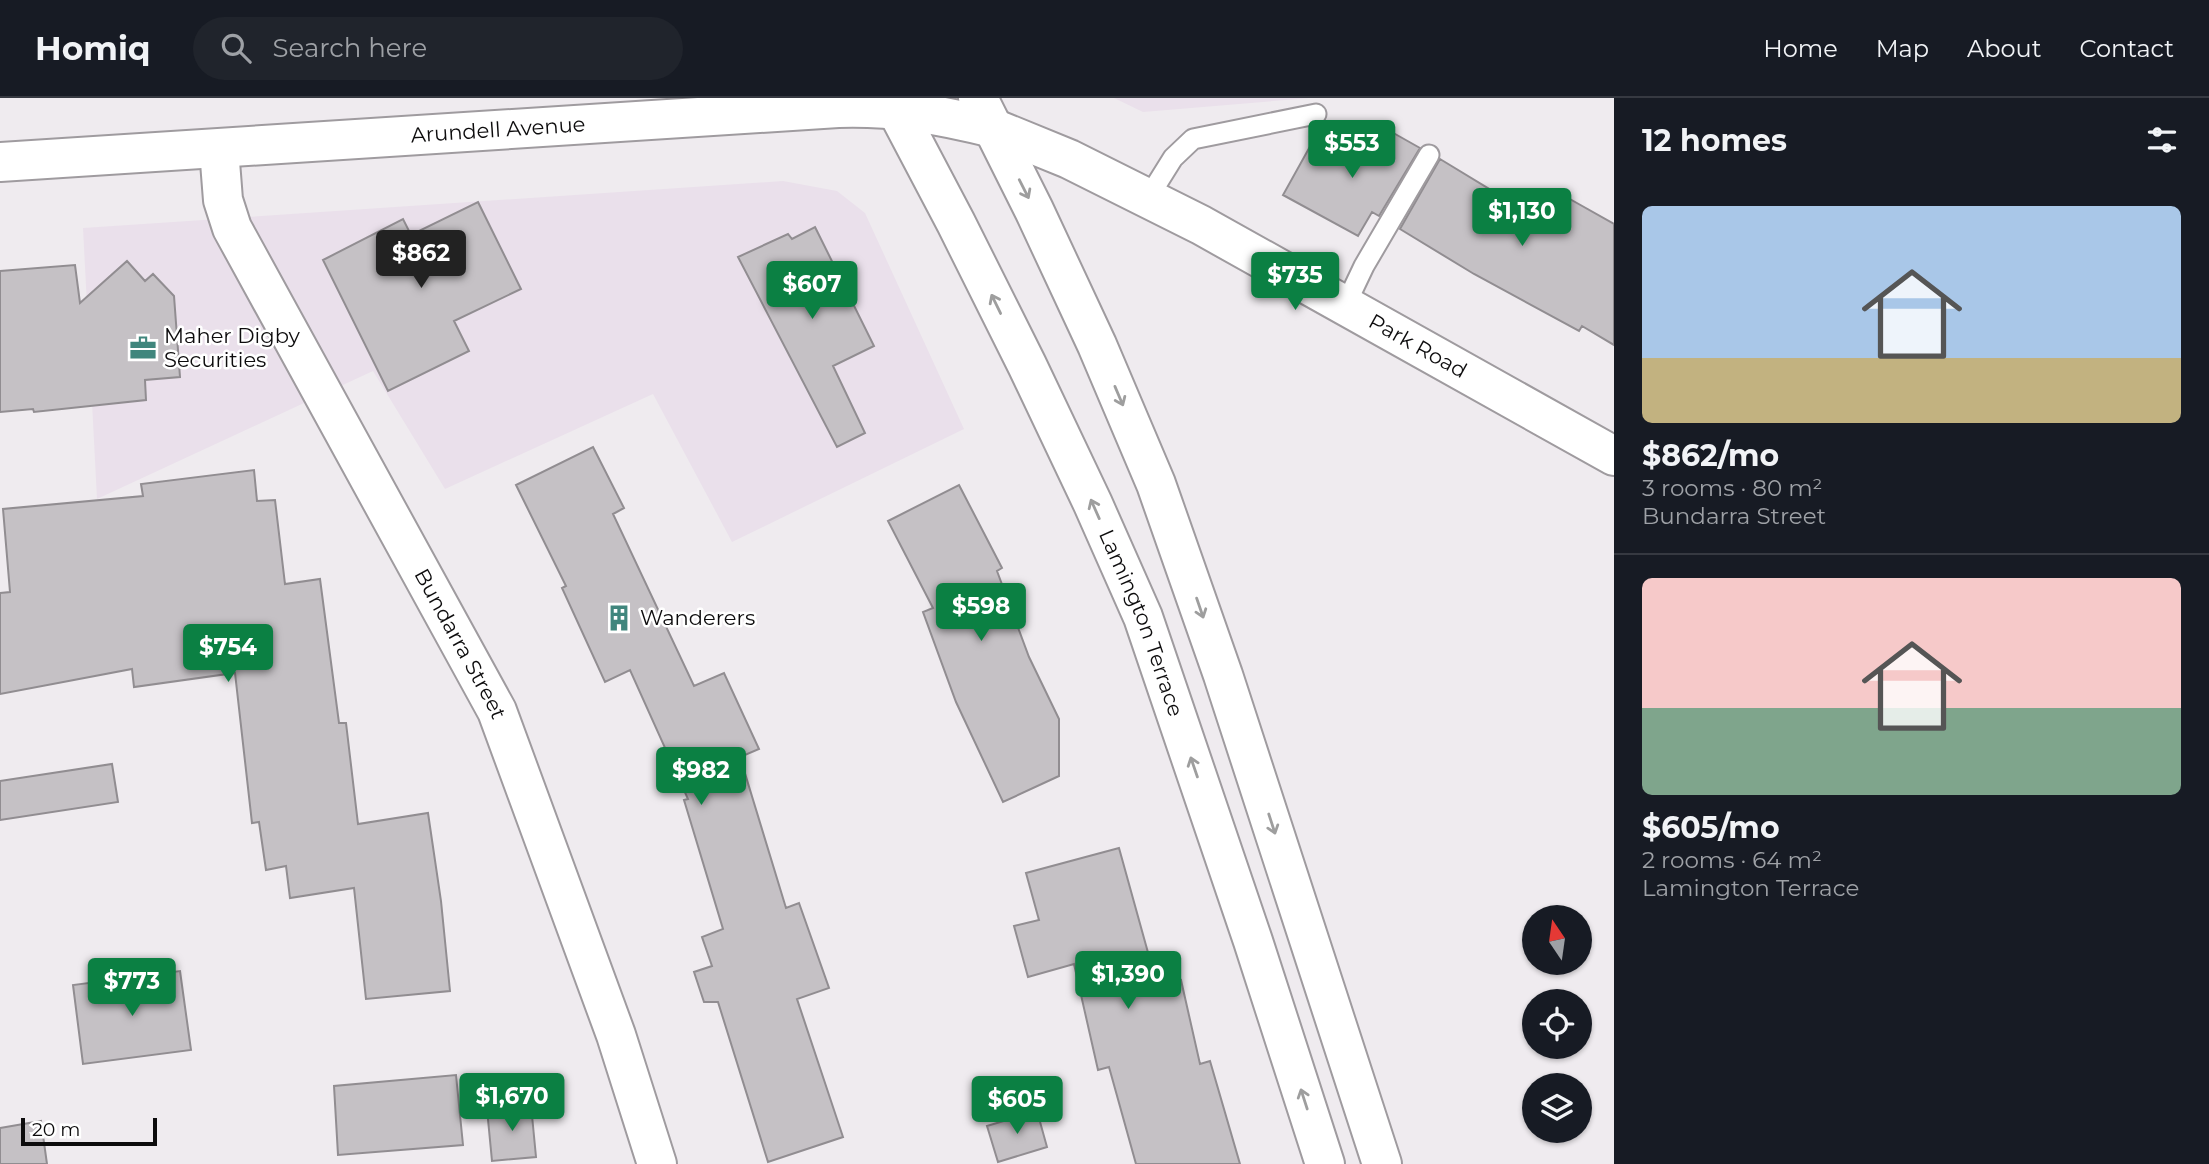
<!DOCTYPE html>
<meta charset="utf-8">
<style>
:root{--surface:#171b24;--page:#20242c;--text:#f1f3f6;--muted:#9ea1a6;--line:#363941;--accent:#0b8043}
body{margin:0;font-family:Montserrat,sans-serif;background:var(--page);color:var(--text);height:100vh;display:flex;flex-direction:column;font-size:26px;white-space:nowrap}
*{box-sizing:border-box;margin:0}
p{font-size:23px;color:var(--muted)}
.icon{flex:none;width:38px;height:38px;fill:none;stroke:currentColor;stroke-width:2;stroke-linecap:round;stroke-linejoin:round}
.map{position:relative;flex:1;overflow:hidden}
.side{display:flex;flex-direction:column;background:var(--surface);width:595px}
.side>*{flex:none}
.needle{width:46px;rotate:347deg}
.buttons{position:absolute;left:1522px;top:807px;display:grid;gap:14px}
.buttons a{display:grid;place-items:center;width:70px;height:70px;border-radius:50%;background:var(--surface);box-shadow:0 2px 5px #0004;font-size:35px}
.scale{position:absolute;left:21px;bottom:18px;width:136px;box-sizing:border-box;padding-left:7px;border:4px solid #0d0c0d;border-top:0;font-size:19px;line-height:24px;white-space:nowrap;color:#0d0c0d;-webkit-text-stroke:5px #fff;paint-order:stroke}
.price{position:absolute;translate:-50% -60px;padding:0 16px;border-radius:7px;background:var(--accent);color:#fff;font-size:23px;line-height:46px;filter:drop-shadow(0 2px 4px #0008)}
.price::after{content:'';position:absolute;left:50%;top:42px;width:21px;height:16px;margin-left:-10px;background:inherit;clip-path:polygon(0 0,100% 0,50% 100%)}
.price.current{background:#222;color:#fff}
ul{padding:0;list-style:none}
li{display:grid;align-content:center;gap:14px;height:371px;padding:0 28px}
li+li{border-top:2px solid var(--line)}
li span{display:grid;place-items:center;height:217px;border-radius:10px;color:#555}
li>.icon{margin-inline-start:auto}
span .icon{width:126px;height:126px;fill:#fffc;stroke-width:1}
li b{font-size:30px}
h2{display:flex;justify-content:space-between;align-items:center;height:84px;padding:0 28px;font-size:30px}
header{display:flex;align-items:center;gap:42px;box-sizing:border-box;height:98px;padding:0 35px;background:var(--surface);border-bottom:2px solid var(--line)}
header strong{font-size:33px}
nav{display:flex;gap:38px;margin-inline-start:auto;font-size:24px}
.search{width:490px;height:63px;background:var(--page);display:flex;align-items:center;gap:18px;box-sizing:border-box;padding:0 24px;border-radius:38px;color:var(--muted);font-size:26px}
main{display:flex;flex:1;min-height:0}
.map>svg:first-child{display:block}
.built{fill:#eae0eb}
.building{fill:#c5c1c5;stroke:#918d91;stroke-width:2}
.lines{fill:none;stroke-linecap:round;stroke-linejoin:round}
.lane-casing{stroke:#9f9b9f;stroke-width:23}
.street-casing{stroke:#9f9b9f;stroke-width:42}
.secondary-casing{stroke:#9f9b9f;stroke-width:42}
.primary-casing{stroke:#9f9b9f;stroke-width:42}
.highway-casing{stroke:#9f9b9f;stroke-width:42}
.lane{stroke:#fff;stroke-width:19}
.street{stroke:#fff;stroke-width:38}
.secondary{stroke:#fff;stroke-width:38}
.primary{stroke:#fff;stroke-width:38}
.highway{stroke:#fff;stroke-width:38}
.oneway{stroke:#9e9e9e}
.labels{text-anchor:middle;stroke-width:5;stroke-linejoin:round;paint-order:stroke}
.street-label{font-size:21px;fill:#0d0c0d;stroke:#fff}
.poi-label{font-size:21px;fill:#0d0c0d;stroke:#fff;text-anchor:start}
</style>
<header>
<strong>Homiq</strong>
<div class="search"><svg class="icon" aria-label="search" viewBox="0 0 24 24"><circle cx="10" cy="10" r="6"/><path d="M15 15l6 6"/></svg>Search here</div>
<nav><a>Home</a><a>Map</a><a>About</a><a>Contact</a></nav>
</header>
<main>
<div class="map">
<svg width="1614" height="1066" viewBox="0 0 1614 1066">
<rect width="100%" height="100%" fill="#efebef"/>
<!-- built -->
<path class="built" d="M 1114,0 L 1310,0 L 1143,14 Z
M 783,83 L 837,93 L 865,115 L 964,331 L 732,444 L 653,296 L 445,391 L 373,273 L 97,401 L 83,130 Z"/>
<!-- building -->
<path class="building" d="M 1381,28 L 1420,50 L 1379,118 L 1372,114 L 1358,138 L 1283,97 L 1313,43 L 1359,67 Z
M 1440,61 L 1552,129 L 1568,100 L 1614,126 L 1614,247 L 1582,228 L 1579,233 L 1474,176 L 1400,131 Z
M 478,104 L 521,191 L 454,223 L 469,253 L 388,293 L 323,162 L 403,121 L 411,137 Z
M 815,129 L 874,248 L 833,268 L 865,335 L 837,349 L 738,159 L 788,136 L 792,141 Z
M 127,163 L 145,183 L 153,176 L 174,198 L 180,279 L 145,282 L 146,302 L 34,314 L 33,311 L 0,314 L 0,173 L 75,167 L 80,205 Z
M 593,349 L 624,410 L 613,416 L 694,588 L 724,575 L 759,651 L 740,659 L 786,810 L 799,805 L 829,890 L 797,901 L 843,1039 L 768,1064 L 718,904 L 704,904 L 694,874 L 712,868 L 702,839 L 723,831 L 684,702 L 688,701 L 630,572 L 605,584 L 562,490 L 566,488 L 516,387 Z
M 254,372 L 257,403 L 275,402 L 285,486 L 320,481 L 339,625 L 346,625 L 358,726 L 428,715 L 441,803 L 450,893 L 366,901 L 354,790 L 290,800 L 286,768 L 266,772 L 259,724 L 252,725 L 235,575 L 134,589 L 132,571 L 0,596 L 0,495 L 10,494 L 3,411 L 143,398 L 141,386 Z
M 959,387 L 1002,470 L 997,473 L 1029,559 L 1059,621 L 1059,678 L 1003,704 L 956,604 L 923,514 L 933,510 L 888,423 Z
M 112,666 L 118,704 L 0,722 L 0,683 Z
M 1119,750 L 1157,887 L 1181,882 L 1200,966 L 1210,963 L 1240,1066 L 1136,1066 L 1109,969 L 1098,972 L 1074,866 L 1028,879 L 1014,828 L 1039,822 L 1026,775 Z
M 180,873 L 191,952 L 83,966 L 73,887 Z
M 456,977 L 463,1047 L 338,1057 L 334,988 Z
M 531,1007 L 536,1059 L 492,1063 L 487,1011 Z
M 1037,1013 L 1047,1049 L 998,1064 L 987,1028 Z
M 41,1023 L 47,1066 L 0,1066 L 0,1030 Z"/>
<g class="lines">
<!-- lane casing -->
<g class="lane-casing">
<path id="lane" d="M 1148,100 L 1173,60 L 1193,41 L 1316,16
M 1345,208 L 1364,168 L 1429,57"/>
</g>
<!-- street casing -->
<g class="street-casing">
<g id="street">
<path id="s1" d="M 993,30 L 1069,61 L 1201,127 L 1614,358"/>
<path id="s2" d="M 219,51 L 223,102 L 232,130 L 497,613 L 616,937 L 657,1066"/>
</g>
</g>
<!-- secondary casing -->
<g class="secondary-casing">
<g id="secondary">
<path id="s3" d="M 0,64 L 838,10 C 892,8 941,17 993,30"/>
</g>
</g>
<!-- primary casing -->
<g class="primary-casing">
<path id="primary" d="M 978,0 L 993,30"/>
</g>
<!-- highway casing -->
<g class="highway-casing">
<g id="highway">
<path id="s4" d="M 896,11 L 956,125 L 1027,267 L 1093,406 L 1143,519 L 1253,843 L 1325,1066"/>
<path d="M 993,30 L 1034,112 L 1097,247 L 1156,386 L 1223,577 L 1382,1066"/>
</g>
</g>
<!-- lane -->
<use href="#lane" class="lane"/>
<!-- street -->
<use href="#street" class="street"/>
<!-- secondary -->
<use href="#secondary" class="secondary"/>
<!-- primary -->
<use href="#primary" class="primary"/>
<!-- highway -->
<use href="#highway" class="highway"/>
</g>
<!-- one-way arrows -->
<defs><path id="oneway-shaft" d="M-6 0H5M1.5-3L5.5 0L1.5 3" fill="none" stroke-width="1.6" stroke-linecap="round" stroke-linejoin="round" transform="scale(1.75)"/></defs>
<g class="oneway">
<use href="#oneway-shaft" transform="translate(1024 91) rotate(63)"/>
<use href="#oneway-shaft" transform="translate(996 206) rotate(-116)"/>
<use href="#oneway-shaft" transform="translate(1119 298) rotate(67)"/>
<use href="#oneway-shaft" transform="translate(1095 411) rotate(-114)"/>
<use href="#oneway-shaft" transform="translate(1200 510) rotate(71)"/>
<use href="#oneway-shaft" transform="translate(1194 669) rotate(-109)"/>
<use href="#oneway-shaft" transform="translate(1272 726) rotate(72)"/>
<use href="#oneway-shaft" transform="translate(1304 1001) rotate(-108)"/>
</g>
<!-- icons -->
<defs>
<g id="office-bare" transform="scale(2.1)"><path d="M-6-3h4V-5.5h4V-3h4V5H-6ZM-1-4.5V-3h2v-1.5ZM-6 0V1H6V0Z" fill="#40867d" stroke="#fff" stroke-width="2.5" paint-order="stroke"/></g>
<g id="building-bare" transform="scale(2.1)"><path d="M-4-6H4V6H1V3H-1V6H-4ZM-2.5-4.3h1.7v1.8h-1.7ZM.8-4.3h1.7v1.8H.8ZM-2.5-1h1.7V.8h-1.7ZM.8-1h1.7V.8H.8Z" fill="#40867d" stroke="#fff" stroke-width="2.5" paint-order="stroke"/></g>
</defs>
<g fill-rule="evenodd">
<use href="#office-bare" x="143" y="250"/>
<use href="#building-bare" x="619" y="520"/>
</g>
<g class="labels">
<!-- street labels -->
<g class="street-label">
<text dy="7" stroke="none"><textPath href="#s3" startOffset="499">Arundell Avenue</textPath></text>
<text dy="7" stroke="none"><textPath href="#s1" startOffset="478">Park Road</textPath></text>
<text dy="7" stroke="none"><textPath href="#s4" startOffset="570">Lamington Terrace</textPath></text>
<text dy="7" stroke="none"><textPath href="#s2" startOffset="555">Bundarra Street</textPath></text>
</g>
<!-- poi labels -->
<g class="poi-label">
<text x="164" y="245">Maher Digby<tspan x="164" dy="24">Securities</tspan></text>
<text x="640" y="527">Wanderers</text>
</g>
</g>
</svg>
<div class="buttons">
<a><svg class="needle" viewBox="-14 -14 28 28"><path d="M0-13l5 13h-10z" fill="#e53935"/><path d="M0 13l5-13h-10z" fill="#9ea1a6"/></svg></a>
<a><svg class="icon" aria-label="locate" viewBox="0 0 24 24"><circle cx="12" cy="12" r="6"/><path d="M12 2v4M12 18v4M2 12h4M18 12h4"/></svg></a>
<a><svg class="icon" aria-label="layers" viewBox="0 0 24 24"><path d="M12 4l9 5-9 5-9-5zM3 14l9 5 9-5"/></svg></a>
</div>
<div class="scale">20 m</div>
<b class="price" style="left:1352px;top:82px">$553</b>
<b class="price" style="left:1522px;top:150px">$1,130</b>
<b class="price current" style="left:421px;top:192px">$862</b>
<b class="price" style="left:1295px;top:214px">$735</b>
<b class="price" style="left:812px;top:223px">$607</b>
<b class="price" style="left:981px;top:545px">$598</b>
<b class="price" style="left:228px;top:586px">$754</b>
<b class="price" style="left:701px;top:709px">$982</b>
<b class="price" style="left:1128px;top:913px">$1,390</b>
<b class="price" style="left:132px;top:920px">$773</b>
<b class="price" style="left:512px;top:1035px">$1,670</b>
<b class="price" style="left:1017px;top:1038px">$605</b>
</div>
<section class="side">
<h2>12 homes<svg class="icon" aria-label="filters" viewBox="0 0 24 24"><path d="M4 7h16M4 17h16"/><circle cx="9" cy="7" r="2"/><circle cx="15" cy="17" r="2"/></svg></h2>
<ul>
<li><span style="background:linear-gradient(#a9c7e8 70%,#c2b280 0)"><svg class="icon" aria-label="home" viewBox="0 0 24 24"><path d="M3 11l9-7 9 7M6 9v11h12V9"/></svg></span><div><b>$862/mo</b><p>3 rooms · 80 m²</p><p>Bundarra Street</p></div></li>
<li><span style="background:linear-gradient(#f6c9c9 60%,#7fa58c 0)"><svg class="icon" aria-label="home" viewBox="0 0 24 24"><path d="M3 11l9-7 9 7M6 9v11h12V9"/></svg></span><div><b>$605/mo</b><p>2 rooms · 64 m²</p><p>Lamington Terrace</p></div></li>
</ul>
</section>
</main>
